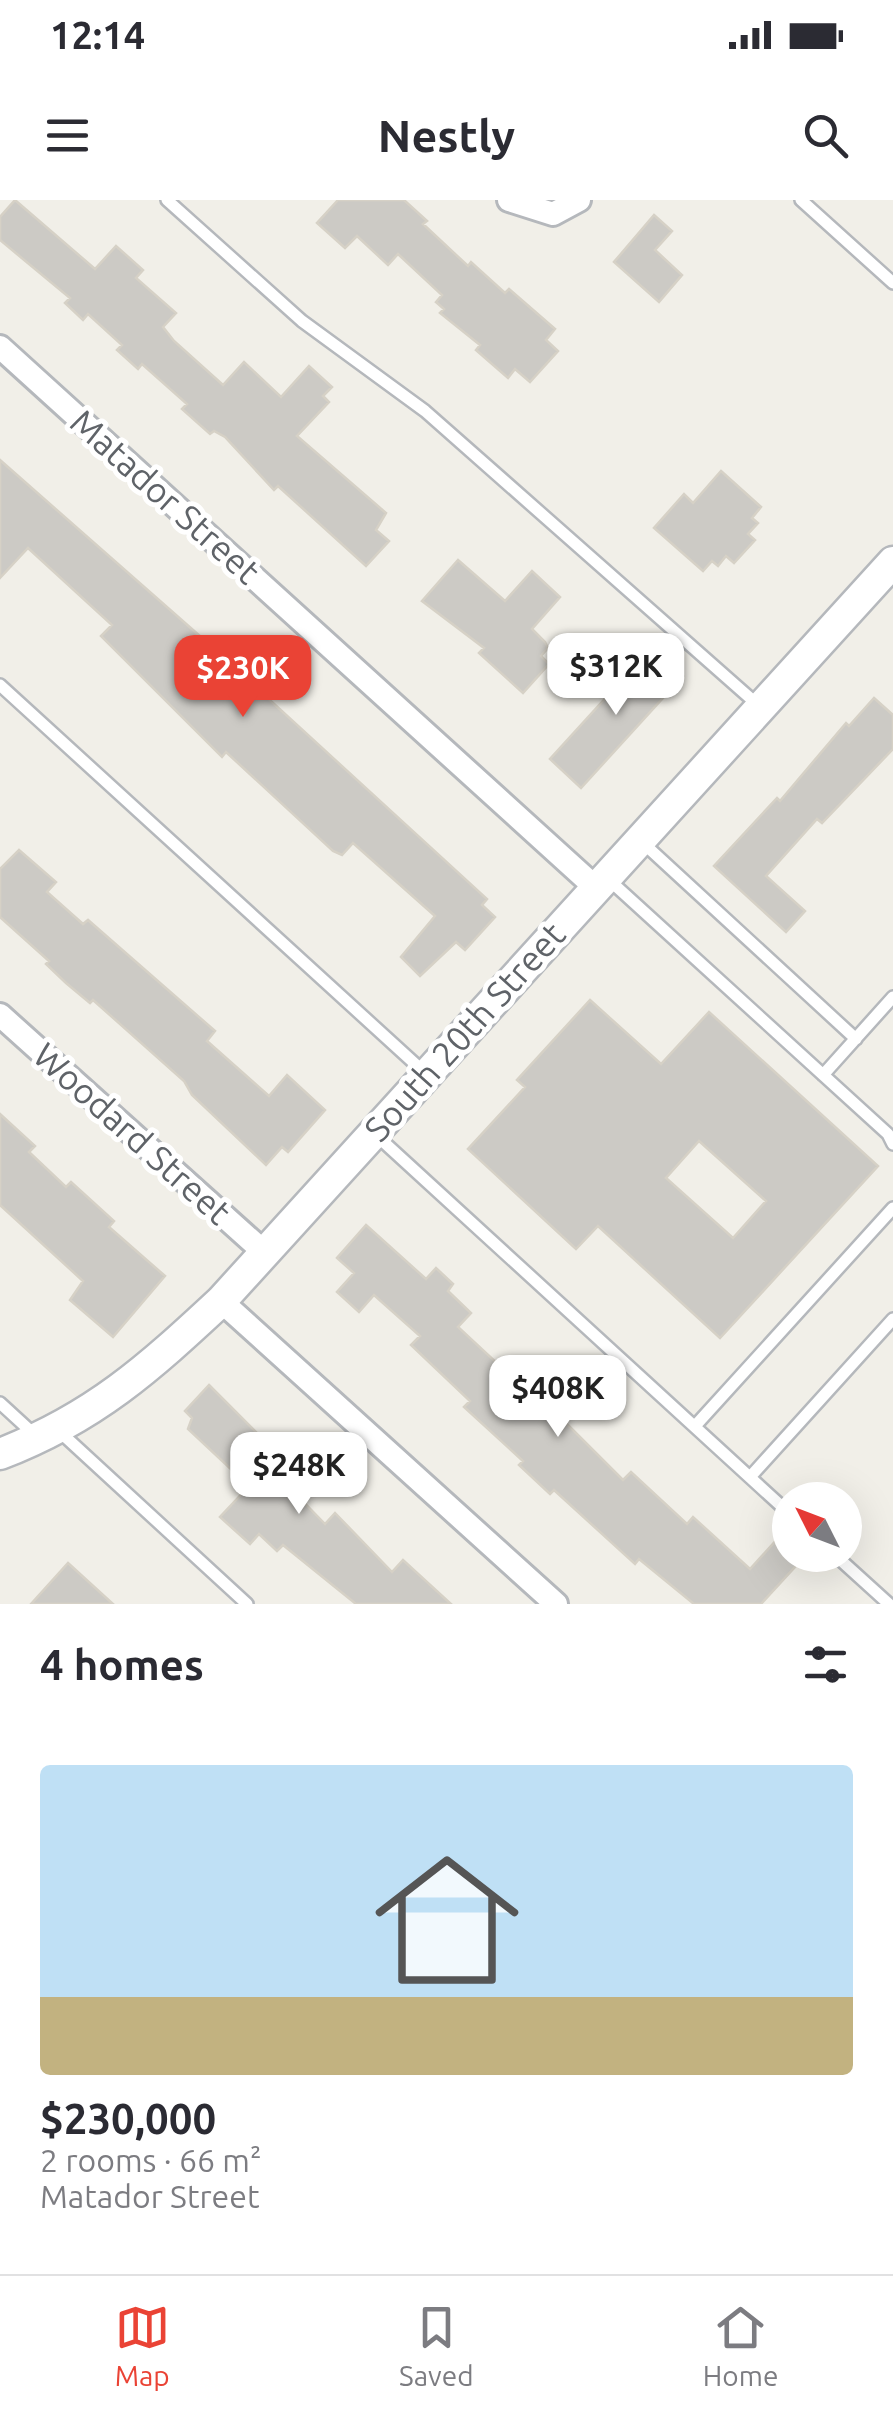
<!DOCTYPE html>
<meta charset="utf-8">
<style>
:root{--surface:#fff;--page:#f2f2f3;--text:#2b2b33;--muted:#7c7c81;--line:#e1e1e2;--accent:#ea4335}
body{margin:0;font-family:Ubuntu,sans-serif;background:var(--page);color:var(--text);height:100vh;display:flex;flex-direction:column;font-size:38px;white-space:nowrap}
*{box-sizing:border-box;margin:0}
p{font-size:32px;color:var(--muted)}
.icon{flex:none;width:55px;height:55px;fill:none;stroke:currentColor;stroke-width:2;stroke-linecap:round;stroke-linejoin:round}
.map{position:relative;height:1404px;overflow:hidden}
.sheet{display:flex;flex-direction:column;background:var(--surface);flex:1}
.sheet>*{flex:none}
.needle{width:65px;rotate:312deg}
.buttons{position:absolute;left:772px;top:1282px;display:grid;gap:20px}
.buttons a{display:grid;place-items:center;width:90px;height:90px;border-radius:50%;background:var(--surface);box-shadow:0 10px 40px #0002;font-size:50px}
.price{position:absolute;translate:-50% -85px;padding:0 22px;border-radius:20px;background:#fff;color:#222;font-size:32px;line-height:65px;filter:drop-shadow(0 2px 5px #0008)}
.price::after{content:'';position:absolute;left:50%;top:60px;width:30px;height:22px;margin-left:-15px;background:inherit;clip-path:polygon(0 0,100% 0,50% 100%)}
.price.current{background:var(--accent);color:#fff}
ul{padding:0;list-style:none}
li{display:grid;align-content:center;gap:20px;height:530px;padding:0 40px}
li span{display:grid;place-items:center;height:310px;border-radius:10px;color:#555}
li>.icon{margin-inline-start:auto}
span .icon{width:180px;height:180px;fill:#fffc;stroke-width:1}
li b{font-size:42px}
h2{display:flex;justify-content:space-between;align-items:center;height:120px;padding:0 40px;font-size:42px}
.status{display:flex;justify-content:space-between;align-items:center;height:70px;padding:0 50px;background:var(--surface);direction:ltr}
.status svg{height:28px;fill:currentColor}
header{display:flex;justify-content:space-between;align-items:center;height:130px;padding:0 40px;background:var(--surface);font-size:45px;font-weight:700}
.dock{display:flex;justify-content:space-around;align-items:center;height:140px;border-top:2px solid var(--line);background:var(--surface);font-size:28px;color:var(--muted)}
.dock a{display:grid;justify-items:center;gap:5px}
.dock .current{color:var(--accent)}
.map>svg:first-child{display:block}
.building{fill:#cccac5;stroke:#d6d1c6;stroke-width:2.5;fill-rule:evenodd}
.lines{fill:none;stroke-linecap:round;stroke-linejoin:round}
.service-casing{stroke:#b5b8bc;stroke-width:16}
.minor-casing{stroke:#b5b8bc;stroke-width:28}
.tertiary-casing{stroke:#b5b8bc;stroke-width:35}
.service{stroke:#fff;stroke-width:11}
.minor{stroke:#fff;stroke-width:22}
.tertiary{stroke:#fff;stroke-width:30}
.labels{text-anchor:middle;stroke-width:10;stroke-linejoin:round;paint-order:stroke}
.street-label{font-size:35px;fill:#5f6368;stroke:#fff}
</style>
<div class="status"><b>12:14</b><svg viewBox="0 0 49 12"><path d="M0 12V9h3v3zM5 12V6h3v6zM10 12V3h3v9zM15 12V0h3v12zM26 1h20v11H26zM47 4h2v5h-2z"/></svg></div>
<header><svg class="icon" aria-label="menu" viewBox="0 0 24 24"><path d="M4 6h16M4 12h16M4 18h16"/></svg>Nestly<svg class="icon" aria-label="search" viewBox="0 0 24 24"><circle cx="10" cy="10" r="6"/><path d="M15 15l6 6"/></svg></header>
<div class="map">
<svg width="893" height="1404" viewBox="0 0 893 1404">
<rect width="100%" height="100%" fill="#f1efe8"/>
<!-- building -->
<path class="building" d="M 15,0 L 95,69 L 116,46 L 143,70 L 136,78 L 176,113 L 163,127 L 174,141 L 223,185 L 244,162 L 281,197 L 309,166 L 332,187 L 323,196 L 329,202 L 297,236 L 386,313 L 376,330 L 389,341 L 366,366 L 278,286 L 274,290 L 225,237 L 214,231 L 210,234 L 182,209 L 187,204 L 142,164 L 138,169 L 117,150 L 122,145 L 88,114 L 83,120 L 65,103 L 70,98 L 0,40 L 0,17 Z
M 338,0 L 404,0 L 427,21 L 423,24 L 468,66 L 471,62 L 505,93 L 509,89 L 555,129 L 546,140 L 558,151 L 530,182 L 515,169 L 508,178 L 476,150 L 480,145 L 440,113 L 444,109 L 436,102 L 442,95 L 398,54 L 388,65 L 357,36 L 345,48 L 317,23 Z
M 654,15 L 672,31 L 655,50 L 682,75 L 659,102 L 614,62 Z
M 0,260 L 201,437 L 487,699 L 482,705 L 495,717 L 465,750 L 456,742 L 420,776 L 401,757 L 435,716 L 353,643 L 342,655 L 333,651 L 226,552 L 222,557 L 101,436 L 112,425 L 28,348 L 0,378 Z
M 721,271 L 761,307 L 752,318 L 758,323 L 748,334 L 755,340 L 734,363 L 726,356 L 718,366 L 712,361 L 703,371 L 654,328 L 684,294 L 693,303 Z
M 458,360 L 505,401 L 532,371 L 560,397 L 532,429 L 545,442 L 548,448 L 541,456 L 549,464 L 523,493 L 479,453 L 484,448 L 422,401 Z
M 652,447 L 683,476 L 581,588 L 550,559 Z
M 874,498 L 893,515 L 893,549 L 822,623 L 817,619 L 766,676 L 805,711 L 786,732 L 714,666 L 777,598 L 780,601 L 846,523 L 849,526 Z
M 19,650 L 56,682 L 47,692 L 83,724 L 88,720 L 215,831 L 207,841 L 269,896 L 287,875 L 325,910 L 288,952 L 282,947 L 266,965 L 192,895 L 184,881 L 93,800 L 90,803 L 66,783 L 46,764 L 49,761 L 0,717 L 0,669 Z
M 590,800 L 661,864 L 709,812 L 878,966 L 720,1138 L 598,1026 L 576,1049 L 468,949 L 525,887 L 517,880 ZM 699,941 L 766,1001 L 733,1038 L 666,978 Z
M 0,914 L 35,946 L 29,952 L 66,987 L 71,982 L 114,1021 L 109,1027 L 165,1076 L 113,1137 L 70,1100 L 83,1081 L 0,1005 Z
M 366,1025 L 426,1079 L 436,1068 L 453,1084 L 448,1091 L 471,1113 L 458,1127 L 501,1167 L 505,1162 L 623,1280 L 631,1272 L 687,1324 L 693,1317 L 750,1369 L 790,1325 L 790,1355 L 806,1355 L 761,1404 L 694,1404 L 639,1359 L 635,1364 L 554,1290 L 550,1294 L 519,1265 L 523,1261 L 464,1207 L 470,1201 L 411,1145 L 420,1136 L 374,1095 L 359,1112 L 337,1092 L 354,1073 L 337,1058 Z
M 209,1185 L 258,1234 L 248,1245 L 325,1324 L 335,1313 L 392,1372 L 403,1360 L 451,1404 L 356,1404 L 283,1345 L 277,1351 L 259,1334 L 250,1344 L 220,1317 L 249,1286 L 188,1229 L 192,1218 L 185,1211 Z
M 68,1363 L 113,1404 L 31,1404 Z"/>
<g class="lines">
<!-- service casing -->
<g class="service-casing">
<path id="service" d="M 167,0 L 302,121 L 425,211 L 758,505
M 801,0 L 893,83
M 0,485 L 424,872
M 642,642 L 856,839
M 607,678 L 888,934 L 893,944
M 823,875 L 893,797
M 376,935 L 790,1314
M 0,1203 L 36,1236
M 695,1226 L 893,1008
M 59,1231 L 247,1404
M 750,1277 L 893,1119
M 835,1355 L 889,1404"/>
</g>
<!-- minor casing -->
<g class="minor-casing">
<path id="minor" d="M 509,0 L 553,14 L 579,0
M 0,147 L 596,688
M 0,815 L 265,1053
M 221,1101 L 556,1404"/>
</g>
<!-- tertiary casing -->
<g class="tertiary-casing">
<path id="tertiary" d="M 0,1254 C 94,1218 149,1168 221,1101 L 893,362"/>
</g>
<!-- service -->
<use href="#service" class="service"/>
<!-- minor -->
<use href="#minor" class="minor"/>
<!-- tertiary -->
<use href="#tertiary" class="tertiary"/>
</g>
<g class="labels">
<!-- street labels -->
<g class="street-label">
<text transform="translate(165 297) rotate(42)" y="12">Matador Street</text>
<text transform="translate(465 832) rotate(-48)" y="12">South 20th Street</text>
<text transform="translate(132 934) rotate(42)" y="12">Woodard Street</text>
</g>
</g>
</svg>
<div class="buttons">
<a><svg class="needle" viewBox="-14 -14 28 28"><path d="M0-13l5 13h-10z" fill="#e53935"/><path d="M0 13l5-13h-10z" fill="#7c7c81"/></svg></a>
</div>
<b class="price" style="left:616px;top:518px">$312K</b>
<b class="price current" style="left:243px;top:520px">$230K</b>
<b class="price" style="left:558px;top:1240px">$408K</b>
<b class="price" style="left:299px;top:1317px">$248K</b>
</div>
<section class="sheet">
<h2>4 homes<svg class="icon" aria-label="filters" viewBox="0 0 24 24"><path d="M4 7h16M4 17h16"/><circle cx="9" cy="7" r="2"/><circle cx="15" cy="17" r="2"/></svg></h2>
<ul>
<li><span style="background:linear-gradient(#bfe0f5 75%,#c2b280 0)"><svg class="icon" aria-label="home" viewBox="0 0 24 24"><path d="M3 11l9-7 9 7M6 9v11h12V9"/></svg></span><div><b>$230,000</b><p>2 rooms · 66 m²</p><p>Matador Street</p></div></li>
</ul>
</section>
<nav class="dock">
<a class="current"><svg class="icon" aria-label="map" viewBox="0 0 24 24"><path d="M3 6l6-2 6 2 6-2v14l-6 2-6-2-6 2zM9 4v14M15 6v14"/></svg>Map</a>
<a><svg class="icon" aria-label="saved" viewBox="0 0 24 24"><path d="M7 4h10v16l-5-4-5 4z"/></svg>Saved</a>
<a><svg class="icon" aria-label="home" viewBox="0 0 24 24"><path d="M3 11l9-7 9 7M6 9v11h12V9"/></svg>Home</a>
</nav>
